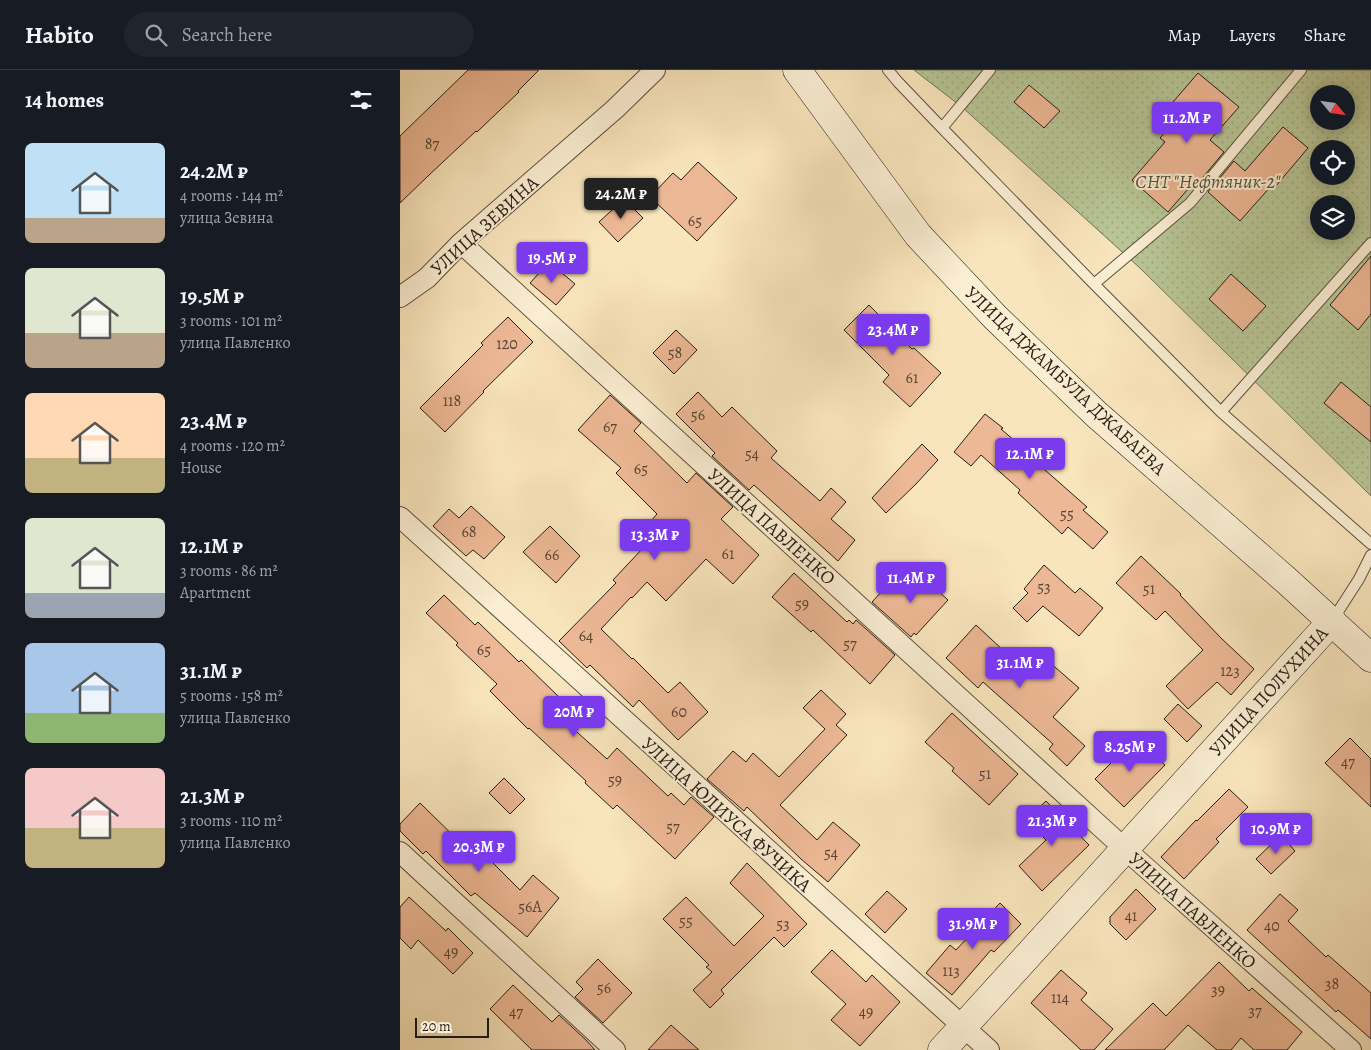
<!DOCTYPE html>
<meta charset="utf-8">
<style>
:root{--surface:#171b24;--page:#20242c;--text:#f1f3f6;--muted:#9ea1a6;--line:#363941;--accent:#7c3aed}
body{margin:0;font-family:Alegreya,serif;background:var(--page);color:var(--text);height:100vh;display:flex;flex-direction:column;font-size:19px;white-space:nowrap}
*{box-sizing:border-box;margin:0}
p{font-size:16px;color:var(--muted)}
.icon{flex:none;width:28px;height:28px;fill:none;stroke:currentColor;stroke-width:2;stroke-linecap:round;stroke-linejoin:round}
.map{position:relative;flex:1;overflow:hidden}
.sheet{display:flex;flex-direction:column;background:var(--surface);width:400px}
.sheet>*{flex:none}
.needle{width:32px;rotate:119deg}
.tools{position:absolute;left:910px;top:15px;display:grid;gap:10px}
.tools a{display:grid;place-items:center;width:45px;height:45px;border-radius:50%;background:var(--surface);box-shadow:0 2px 12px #0003;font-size:25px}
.scale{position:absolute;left:15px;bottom:12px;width:74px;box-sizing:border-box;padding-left:5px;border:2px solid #261d15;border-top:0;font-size:14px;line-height:18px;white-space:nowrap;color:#261d15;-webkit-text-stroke:4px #fbeed3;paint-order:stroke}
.price{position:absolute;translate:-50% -42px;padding:0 11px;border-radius:5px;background:var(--accent);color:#fff;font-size:16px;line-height:32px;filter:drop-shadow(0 1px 2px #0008)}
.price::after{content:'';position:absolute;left:50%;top:30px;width:15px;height:11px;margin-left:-8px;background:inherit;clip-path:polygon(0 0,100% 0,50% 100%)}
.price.active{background:#222;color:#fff}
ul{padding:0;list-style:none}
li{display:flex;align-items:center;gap:15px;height:125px;padding:0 25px}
li span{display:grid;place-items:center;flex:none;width:140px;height:100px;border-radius:8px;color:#555}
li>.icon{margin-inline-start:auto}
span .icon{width:60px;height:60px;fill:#fffc;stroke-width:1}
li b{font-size:21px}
h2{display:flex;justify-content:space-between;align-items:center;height:60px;padding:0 25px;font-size:21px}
header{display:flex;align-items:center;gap:30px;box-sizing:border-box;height:70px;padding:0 25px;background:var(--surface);border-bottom:1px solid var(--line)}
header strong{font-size:24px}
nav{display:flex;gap:28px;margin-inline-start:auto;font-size:18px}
.search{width:350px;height:45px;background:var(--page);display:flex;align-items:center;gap:12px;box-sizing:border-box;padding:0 18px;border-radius:28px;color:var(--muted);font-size:19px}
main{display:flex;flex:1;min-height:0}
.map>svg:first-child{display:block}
.grass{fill:url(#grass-dots);stroke:#6f7256;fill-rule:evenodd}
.building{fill:#edb895;stroke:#261d15}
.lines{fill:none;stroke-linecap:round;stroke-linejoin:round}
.service-casing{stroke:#5b4f3f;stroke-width:12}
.minor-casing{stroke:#5b4f3f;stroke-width:22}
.secondary-casing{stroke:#261d15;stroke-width:29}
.service{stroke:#fbeed3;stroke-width:10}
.minor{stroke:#fbeed3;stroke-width:20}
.secondary{stroke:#fbeed3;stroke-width:28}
.labels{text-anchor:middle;stroke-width:4;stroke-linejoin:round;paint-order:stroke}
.number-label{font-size:16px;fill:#584435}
.park-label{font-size:19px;font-style:italic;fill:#52503c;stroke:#fbeed3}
.street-label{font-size:19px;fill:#261d15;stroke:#fbeed3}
</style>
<header>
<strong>Habito</strong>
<div class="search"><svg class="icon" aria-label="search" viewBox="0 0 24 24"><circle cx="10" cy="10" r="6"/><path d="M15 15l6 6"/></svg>Search here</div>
<nav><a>Map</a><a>Layers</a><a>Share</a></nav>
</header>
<main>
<section class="sheet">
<h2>14 homes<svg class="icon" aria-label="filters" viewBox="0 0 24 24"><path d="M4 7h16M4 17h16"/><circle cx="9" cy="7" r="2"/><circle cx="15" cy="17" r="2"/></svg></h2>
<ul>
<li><span style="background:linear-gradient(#bfe0f5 75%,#b9a48a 0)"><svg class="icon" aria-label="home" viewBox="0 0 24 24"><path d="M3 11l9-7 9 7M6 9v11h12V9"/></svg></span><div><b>24.2M ₽</b><p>4 rooms · 144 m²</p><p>улица Зевина</p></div></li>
<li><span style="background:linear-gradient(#dfe7d0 65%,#b9a48a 0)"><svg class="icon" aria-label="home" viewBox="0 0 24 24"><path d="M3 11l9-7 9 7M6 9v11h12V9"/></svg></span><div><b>19.5M ₽</b><p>3 rooms · 101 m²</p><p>улица Павленко</p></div></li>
<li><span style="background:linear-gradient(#ffd9b3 65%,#c2b280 0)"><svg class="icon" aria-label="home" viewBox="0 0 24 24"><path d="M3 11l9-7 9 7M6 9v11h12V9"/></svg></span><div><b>23.4M ₽</b><p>4 rooms · 120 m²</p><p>House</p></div></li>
<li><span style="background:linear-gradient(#dfe7d0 75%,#9aa5b1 0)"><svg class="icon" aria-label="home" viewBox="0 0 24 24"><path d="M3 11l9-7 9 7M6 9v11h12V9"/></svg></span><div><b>12.1M ₽</b><p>3 rooms · 86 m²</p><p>Apartment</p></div></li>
<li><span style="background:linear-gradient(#a9c7e8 70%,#8fb573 0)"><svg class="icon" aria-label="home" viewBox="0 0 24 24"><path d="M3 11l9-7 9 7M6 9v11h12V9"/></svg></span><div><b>31.1M ₽</b><p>5 rooms · 158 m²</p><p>улица Павленко</p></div></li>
<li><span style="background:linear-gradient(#f6c9c9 60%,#c2b280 0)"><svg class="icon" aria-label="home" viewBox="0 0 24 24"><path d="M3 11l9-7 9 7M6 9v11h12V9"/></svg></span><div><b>21.3M ₽</b><p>3 rooms · 110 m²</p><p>улица Павленко</p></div></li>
</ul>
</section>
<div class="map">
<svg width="971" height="980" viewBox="0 0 971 980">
<defs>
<pattern id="grass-dots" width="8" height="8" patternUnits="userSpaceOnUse" patternTransform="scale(1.25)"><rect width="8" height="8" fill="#b8c696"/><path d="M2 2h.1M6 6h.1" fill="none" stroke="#9eaa80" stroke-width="1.8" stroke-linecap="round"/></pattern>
</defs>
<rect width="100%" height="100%" fill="#f9e5bc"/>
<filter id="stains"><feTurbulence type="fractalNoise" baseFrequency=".004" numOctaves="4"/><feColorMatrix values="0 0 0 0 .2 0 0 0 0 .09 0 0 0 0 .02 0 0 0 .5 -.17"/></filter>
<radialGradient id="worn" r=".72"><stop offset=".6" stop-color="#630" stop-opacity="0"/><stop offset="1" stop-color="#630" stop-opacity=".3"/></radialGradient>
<!-- grass -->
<path class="grass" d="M 514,0 L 971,0 L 971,426 L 741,199 L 562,37 ZM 919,24 L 946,24 L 946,51 L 919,51 ZM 919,79 L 946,79 L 946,106 L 919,106 ZM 919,134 L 946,134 L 946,161 L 919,161 Z"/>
<!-- building -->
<path class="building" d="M 68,0 L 139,0 L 118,21 L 119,22 L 77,62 L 76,61 L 28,106 L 0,133 L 0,66 Z
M 798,3 L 839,37 L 810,70 L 824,82 L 798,113 L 795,111 L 768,142 L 732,110 L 765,72 L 760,68 L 784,41 L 773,32 Z
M 629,15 L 660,41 L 644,58 L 614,32 Z
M 883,57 L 908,78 L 875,117 L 872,115 L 840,151 L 808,122 L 834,91 L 845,101 Z
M 298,92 L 337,128 L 297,171 L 250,127 L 273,103 L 281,110 Z
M 224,129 L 243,148 L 218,172 L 199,152 Z
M 971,186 L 971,244 L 958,260 L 930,235 Z
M 149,192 L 175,214 L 156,235 L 130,213 Z
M 831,204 L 866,236 L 843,261 L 809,229 Z
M 469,235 L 512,279 L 514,278 L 541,303 L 510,337 L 483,312 L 489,305 L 444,260 Z
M 108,247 L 133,272 L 83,321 L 84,322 L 45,362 L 20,338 L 83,275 L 81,273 Z
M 276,260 L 297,280 L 274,304 L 253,283 Z
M 941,312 L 971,337 L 971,372 L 924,333 Z
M 298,322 L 322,347 L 332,337 L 377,381 L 371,388 L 420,431 L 431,418 L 446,432 L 431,449 L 455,470 L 438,491 L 354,415 L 349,420 L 312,386 L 315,383 L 276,344 Z
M 210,325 L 241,353 L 234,361 L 287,413 L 296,403 L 333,437 L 321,449 L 359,485 L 333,514 L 306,489 L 266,531 L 247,512 L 232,528 L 231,527 L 201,559 L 232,589 L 233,588 L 268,623 L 280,612 L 308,642 L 278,670 L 239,630 L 233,637 L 190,595 L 187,598 L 159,571 L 216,513 L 213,510 L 259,461 L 250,452 L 257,444 L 216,403 L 221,398 L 178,360 Z
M 585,344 L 603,358 L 601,359 L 638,391 L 636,392 L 687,437 L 683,440 L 708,462 L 693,479 L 668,457 L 662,464 L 618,423 L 620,420 L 581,385 L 571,396 L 554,382 Z
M 522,374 L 538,390 L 516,414 L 486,443 L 472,428 Z
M 71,436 L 105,467 L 84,489 L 73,480 L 66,486 L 33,456 L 49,439 L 59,448 Z
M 150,456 L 180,486 L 156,513 L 123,482 Z
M 741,486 L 781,524 L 780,525 L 821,568 L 854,599 L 831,625 L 817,612 L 788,639 L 766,616 L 803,580 L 765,541 L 756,550 L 716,513 Z
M 644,495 L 675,523 L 680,518 L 703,538 L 679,566 L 643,536 L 627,552 L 613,538 L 628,523 L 624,519 Z
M 517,502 L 548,530 L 516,565 L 514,563 L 511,567 L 472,532 L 492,510 L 501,519 Z
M 394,503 L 447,552 L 449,550 L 453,554 L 456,550 L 495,585 L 470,614 L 413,560 L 411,562 L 372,527 Z
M 44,525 L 75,555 L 78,552 L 119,592 L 121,590 L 159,627 L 149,637 L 207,689 L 217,678 L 268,726 L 271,723 L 284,735 L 291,727 L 314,747 L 275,789 L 217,735 L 213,739 L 185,713 L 186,711 L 129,658 L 128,659 L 90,621 L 97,614 L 56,575 L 58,573 L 26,543 Z
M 576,555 L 633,608 L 648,591 L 679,618 L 653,647 L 685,676 L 667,696 L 649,679 L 653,674 L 583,612 L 578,618 L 546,588 Z
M 421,620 L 446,644 L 436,655 L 447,665 L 380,735 L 417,770 L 433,752 L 460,775 L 428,812 L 401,789 L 347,737 L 344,741 L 307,709 L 333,681 L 346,692 L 353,683 L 379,707 L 425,659 L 403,638 Z
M 778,634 L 802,656 L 787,672 L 764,649 Z
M 552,643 L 618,704 L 589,735 L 552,701 L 554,698 L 525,672 Z
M 950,668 L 971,689 L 971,737 L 925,693 Z
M 735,669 L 765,695 L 724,737 L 695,709 Z
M 104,708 L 125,729 L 110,744 L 89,723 Z
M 829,719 L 848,737 L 816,769 L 819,772 L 784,809 L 761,787 L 796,750 L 797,751 Z
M 646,731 L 689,775 L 642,821 L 619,796 L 646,770 L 626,750 Z
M 20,733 L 70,782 L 76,776 L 120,820 L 133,805 L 159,828 L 127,867 L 75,823 L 71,826 L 26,781 L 23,784 L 0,761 L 0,754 Z
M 881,765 L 895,781 L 871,804 L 856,789 Z
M 347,793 L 407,854 L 384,877 L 374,867 L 321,920 L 324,924 L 310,938 L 293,920 L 312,902 L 306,897 L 309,895 L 263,849 L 286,827 L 334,876 L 364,846 L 330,813 Z
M 736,819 L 756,839 L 726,870 L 710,854 L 710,847 Z
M 487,821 L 507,839 L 485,863 L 465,844 Z
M 880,824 L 898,840 L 888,851 L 926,887 L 928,885 L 971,923 L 971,969 L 938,940 L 936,942 L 847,860 Z
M 9,827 L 46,861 L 48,858 L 73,883 L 53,904 L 18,870 L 11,879 L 0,868 L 0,837 Z
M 600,833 L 621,854 L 594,882 L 591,880 L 552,925 L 526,903 L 550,875 L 556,880 Z
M 432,880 L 466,912 L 472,905 L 500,932 L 460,976 L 431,950 L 446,934 L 411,902 Z
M 198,889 L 232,923 L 203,953 L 175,927 L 183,919 L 176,912 Z
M 819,892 L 849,921 L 852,918 L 902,962 L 887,980 L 854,980 L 841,968 L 831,980 L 817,980 L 788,955 L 764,980 L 705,980 L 753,933 L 766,946 Z
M 661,900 L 687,923 L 681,930 L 713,959 L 694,980 L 681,980 L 631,933 Z
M 113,915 L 152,952 L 159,945 L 186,970 L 195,980 L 132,980 L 90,939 Z
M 271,955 L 299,980 L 248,980 Z"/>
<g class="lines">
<!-- service casing -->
<g class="service-casing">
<path id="service" d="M 488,0 L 498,12 L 542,58 L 694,214
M 901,0 L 790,133 L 694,214 L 821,342 L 971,474
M 542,58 L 590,0
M 821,342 L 971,173
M 932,551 L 959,509 L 971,485"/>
</g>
<!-- minor casing -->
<g class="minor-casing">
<path id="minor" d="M 61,173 L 725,779 L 951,980
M 0,227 L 27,208 L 61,173 L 215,39 L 255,0
M 0,447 L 589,980
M 0,782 L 215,980"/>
</g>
<!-- secondary casing -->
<g class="secondary-casing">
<path id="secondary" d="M 397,0 L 518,165 L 595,247 L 696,344 L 887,511 L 971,588
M 542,980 L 932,551"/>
</g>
<!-- service -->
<use href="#service" class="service"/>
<!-- minor -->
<use href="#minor" class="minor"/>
<!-- secondary -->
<use href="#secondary" class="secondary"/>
</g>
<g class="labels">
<!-- number labels -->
<g class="number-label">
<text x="32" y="79">87</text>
<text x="295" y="156">65</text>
<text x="107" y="279">120</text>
<text x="275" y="288">58</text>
<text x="512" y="313">61</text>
<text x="52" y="336">118</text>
<text x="298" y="350">56</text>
<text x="210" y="362">67</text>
<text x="352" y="389">54</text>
<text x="241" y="404">65</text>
<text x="667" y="449">55</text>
<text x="69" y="467">68</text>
<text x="328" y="489">61</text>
<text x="152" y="490">66</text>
<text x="644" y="522">53</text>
<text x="749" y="524">51</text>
<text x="402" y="539">59</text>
<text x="186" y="571">64</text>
<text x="450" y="579">57</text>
<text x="84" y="585">65</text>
<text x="830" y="606">123</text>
<text x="279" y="647">60</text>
<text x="948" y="697">47</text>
<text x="585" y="709">51</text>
<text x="215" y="715">59</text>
<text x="273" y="762">57</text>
<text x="431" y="788">54</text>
<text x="130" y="842">56А</text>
<text x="731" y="851">41</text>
<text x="286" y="856">55</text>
<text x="383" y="859">53</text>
<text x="872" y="861">40</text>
<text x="51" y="887">49</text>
<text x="551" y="906">113</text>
<text x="932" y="919">38</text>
<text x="204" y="923">56</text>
<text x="818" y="925">39</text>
<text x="660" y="933">114</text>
<text x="855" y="946">37</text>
<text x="116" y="947">47</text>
<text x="466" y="947">49</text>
</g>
<!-- park labels -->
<g class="park-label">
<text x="808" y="118">СНТ "Нефтяник-2"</text>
</g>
<!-- street labels -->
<g class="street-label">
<text transform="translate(84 155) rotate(-42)" y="7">УЛИЦА ЗЕВИНА</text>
<text transform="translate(666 310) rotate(43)" y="7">УЛИЦА ДЖАМБУЛА ДЖАБАЕВА</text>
<text transform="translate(372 456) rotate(42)" y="7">УЛИЦА ПАВЛЕНКО</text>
<text transform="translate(868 621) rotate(-48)" y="7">УЛИЦА ПОЛУХИНА</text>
<text transform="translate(327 744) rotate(42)" y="7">УЛИЦА ЮЛИУСА ФУЧИКА</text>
<text transform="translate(793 840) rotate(42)" y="7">УЛИЦА ПАВЛЕНКО</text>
</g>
</g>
<rect width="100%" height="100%" filter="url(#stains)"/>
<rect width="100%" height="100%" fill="url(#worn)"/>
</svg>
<div class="tools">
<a><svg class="needle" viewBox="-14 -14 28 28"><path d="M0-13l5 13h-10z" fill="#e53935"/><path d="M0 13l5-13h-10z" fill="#9ea1a6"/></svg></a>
<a><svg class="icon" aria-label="locate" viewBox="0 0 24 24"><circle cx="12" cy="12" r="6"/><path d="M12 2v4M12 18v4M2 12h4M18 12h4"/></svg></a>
<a><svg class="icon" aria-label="layers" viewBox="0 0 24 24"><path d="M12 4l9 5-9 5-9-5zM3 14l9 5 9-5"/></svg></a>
</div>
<div class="scale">20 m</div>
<b class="price" style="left:787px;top:74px">11.2M ₽</b>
<b class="price active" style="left:221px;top:150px">24.2M ₽</b>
<b class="price" style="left:152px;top:214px">19.5M ₽</b>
<b class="price" style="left:493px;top:286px">23.4M ₽</b>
<b class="price" style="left:630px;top:410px">12.1M ₽</b>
<b class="price" style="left:255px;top:491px">13.3M ₽</b>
<b class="price" style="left:511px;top:534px">11.4M ₽</b>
<b class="price" style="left:620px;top:619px">31.1M ₽</b>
<b class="price" style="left:174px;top:668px">20M ₽</b>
<b class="price" style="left:730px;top:703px">8.25M ₽</b>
<b class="price" style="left:652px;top:777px">21.3M ₽</b>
<b class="price" style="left:876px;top:785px">10.9M ₽</b>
<b class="price" style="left:79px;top:803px">20.3M ₽</b>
<b class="price" style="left:573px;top:880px">31.9M ₽</b>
</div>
</main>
